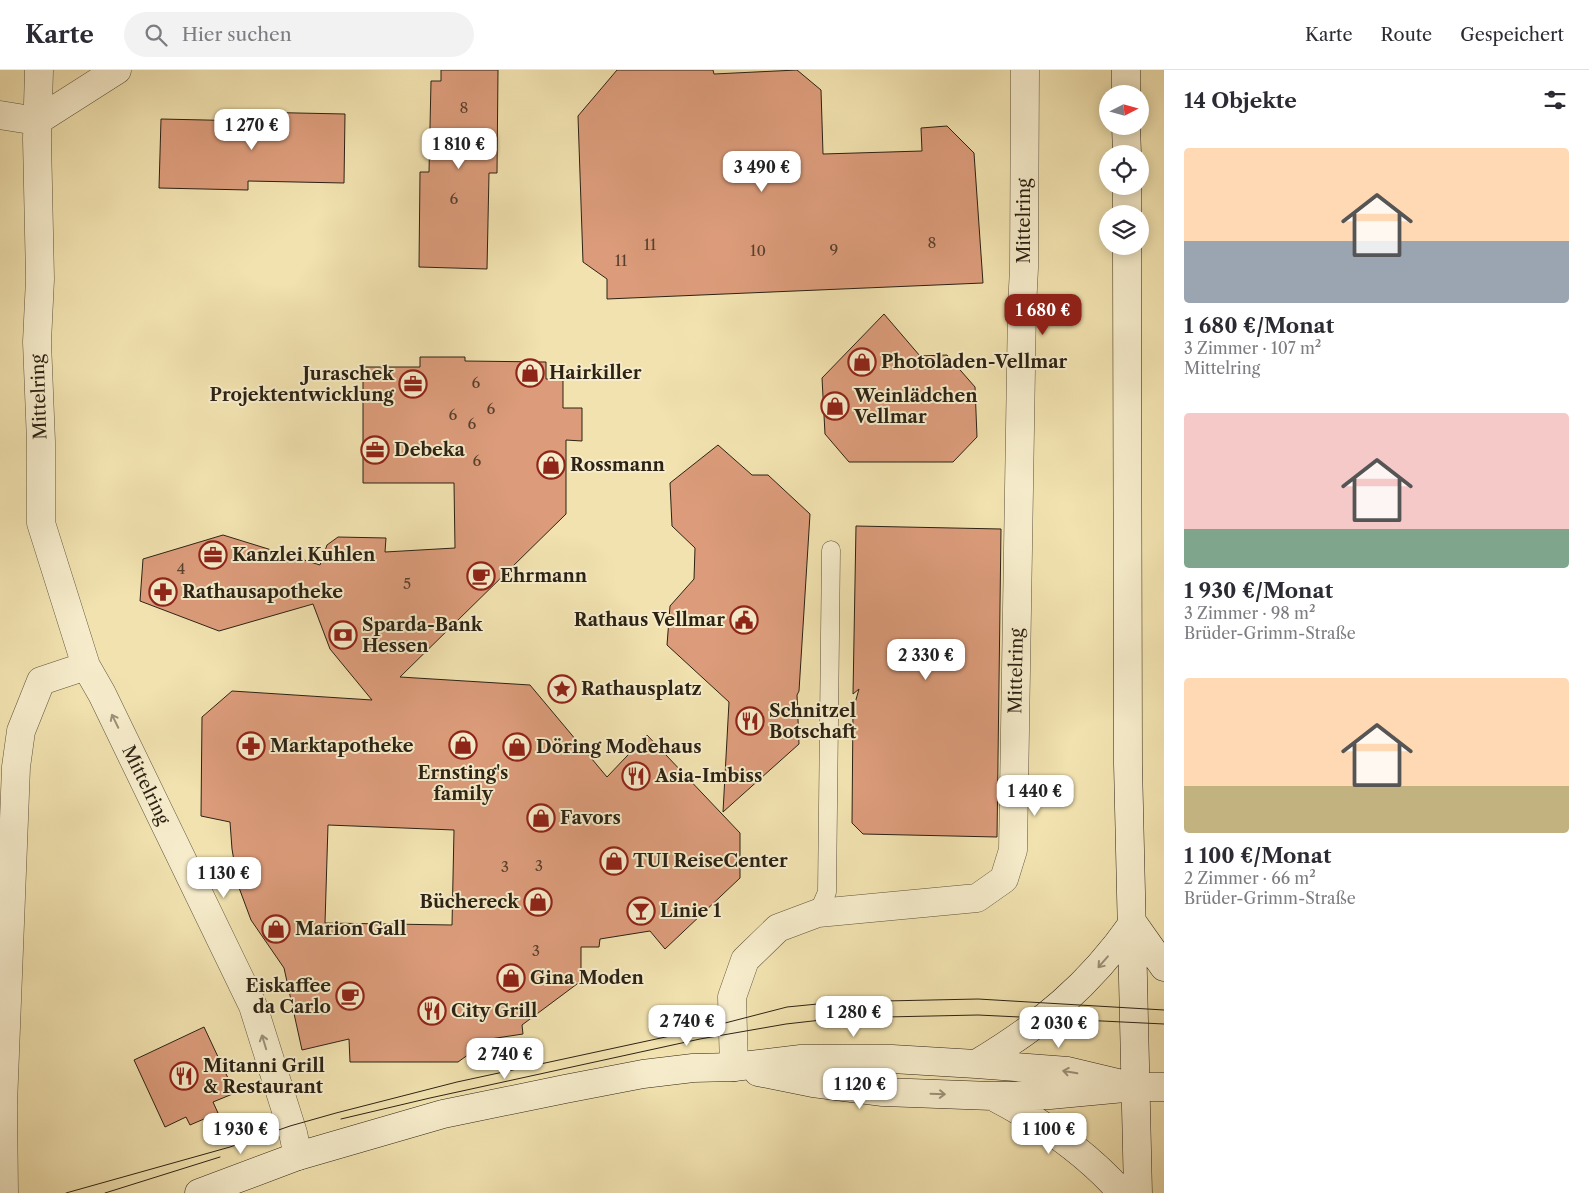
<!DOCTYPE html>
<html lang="de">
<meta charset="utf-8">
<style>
:root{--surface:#fff;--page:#f2f2f3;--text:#2b2b33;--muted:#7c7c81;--line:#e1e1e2;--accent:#8f2418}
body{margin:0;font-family:"Libre Caslon Text",serif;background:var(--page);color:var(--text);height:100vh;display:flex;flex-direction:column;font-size:19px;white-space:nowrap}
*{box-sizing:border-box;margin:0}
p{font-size:16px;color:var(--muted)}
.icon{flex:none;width:28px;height:28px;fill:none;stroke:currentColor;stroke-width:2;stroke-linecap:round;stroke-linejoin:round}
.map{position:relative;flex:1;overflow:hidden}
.details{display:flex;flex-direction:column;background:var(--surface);width:425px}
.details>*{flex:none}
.needle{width:32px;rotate:84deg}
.controls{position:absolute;left:1099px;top:15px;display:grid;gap:10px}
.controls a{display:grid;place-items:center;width:50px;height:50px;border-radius:50%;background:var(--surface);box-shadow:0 2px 12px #0003;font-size:25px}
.price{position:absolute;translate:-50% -42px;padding:0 11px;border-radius:10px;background:#fff;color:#222;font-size:16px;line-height:32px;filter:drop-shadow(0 1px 2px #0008)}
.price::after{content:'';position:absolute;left:50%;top:30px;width:15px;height:11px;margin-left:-8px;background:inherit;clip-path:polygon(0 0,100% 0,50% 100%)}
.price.on{background:var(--accent);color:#fff}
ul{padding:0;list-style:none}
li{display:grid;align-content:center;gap:10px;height:265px;padding:0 20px}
li span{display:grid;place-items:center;height:155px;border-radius:5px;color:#555}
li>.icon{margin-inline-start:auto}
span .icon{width:90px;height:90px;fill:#fffc;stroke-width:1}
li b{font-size:21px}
h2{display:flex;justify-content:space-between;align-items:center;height:60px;padding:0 20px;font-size:21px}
header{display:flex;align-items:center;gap:30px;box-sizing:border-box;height:70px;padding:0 25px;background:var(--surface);border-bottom:1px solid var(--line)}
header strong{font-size:24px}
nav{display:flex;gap:28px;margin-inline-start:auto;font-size:18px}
.search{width:350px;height:45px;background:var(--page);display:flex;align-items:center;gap:12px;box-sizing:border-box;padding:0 18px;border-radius:28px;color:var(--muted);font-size:19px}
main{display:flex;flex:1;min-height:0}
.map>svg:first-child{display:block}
.building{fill:#dc9c7b;stroke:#2c2214;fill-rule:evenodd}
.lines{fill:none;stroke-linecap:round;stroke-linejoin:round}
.lane-casing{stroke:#5d523b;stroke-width:19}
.street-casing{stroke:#5d523b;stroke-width:29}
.secondary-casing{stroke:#2c2214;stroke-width:29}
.lane{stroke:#f6eccb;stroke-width:18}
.street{stroke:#f6eccb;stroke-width:28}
.secondary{stroke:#f6eccb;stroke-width:28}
.tram{stroke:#2c2214;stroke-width:1}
.oneway{stroke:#9b9179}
.labels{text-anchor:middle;stroke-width:4;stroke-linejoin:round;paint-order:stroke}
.number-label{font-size:15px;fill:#58402e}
.street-label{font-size:18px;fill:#2c2214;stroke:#f6eccb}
.poi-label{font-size:18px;font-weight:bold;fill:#2c2214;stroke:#f6eccb;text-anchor:start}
</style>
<header>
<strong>Karte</strong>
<div class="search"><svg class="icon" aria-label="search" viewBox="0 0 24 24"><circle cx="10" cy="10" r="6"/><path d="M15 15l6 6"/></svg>Hier suchen</div>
<nav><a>Karte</a><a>Route</a><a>Gespeichert</a></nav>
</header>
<main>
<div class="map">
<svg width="1164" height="1123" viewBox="0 0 1164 1123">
<rect width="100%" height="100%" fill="#f1e2af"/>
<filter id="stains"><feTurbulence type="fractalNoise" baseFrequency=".004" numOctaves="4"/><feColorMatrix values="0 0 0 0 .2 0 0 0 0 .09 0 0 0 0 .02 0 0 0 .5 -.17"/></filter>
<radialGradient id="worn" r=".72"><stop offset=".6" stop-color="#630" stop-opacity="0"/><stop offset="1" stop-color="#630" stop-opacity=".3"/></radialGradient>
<!-- building -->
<path class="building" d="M 441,0 L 498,0 L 497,103 L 489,103 L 487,199 L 419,197 L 420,102 L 429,102 L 431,11 L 441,11 Z
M 617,0 L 713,0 L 714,4 L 797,0 L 821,20 L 823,84 L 922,81 L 921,58 L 947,56 L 974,83 L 983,213 L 607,229 L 607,209 L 583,192 L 578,46 Z
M 250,42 L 345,44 L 344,113 L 248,111 L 248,120 L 159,118 L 161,49 L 250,51 Z
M 884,244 L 920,286 L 947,285 L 975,317 L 977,367 L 953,392 L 849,392 L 825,364 L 822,308 Z
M 420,287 L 465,287 L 465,291 L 546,292 L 546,309 L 563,309 L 563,338 L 582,338 L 582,371 L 566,370 L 566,444 L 400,607 L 530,615 L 607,707 L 647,665 L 740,763 L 740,808 L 665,879 L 650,861 L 600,869 L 599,877 L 581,877 L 581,911 L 522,955 L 523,964 L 490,969 L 458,992 L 350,992 L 349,969 L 302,980 L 284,898 L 251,850 L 238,815 L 232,779 L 230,752 L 201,746 L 202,647 L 232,621 L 372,630 L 330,579 L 313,534 L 219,561 L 140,531 L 143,489 L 223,465 L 320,495 L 327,475 L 338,467 L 386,468 L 385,482 L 455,478 L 454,413 L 363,413 L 363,297 L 420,297 ZM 328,755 L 454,760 L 452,855 L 325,853 Z
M 718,375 L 752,405 L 768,405 L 810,444 L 799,621 L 797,625 L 799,674 L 723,742 L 729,632 L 667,575 L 670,536 L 694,509 L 695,478 L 672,456 L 670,413 Z
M 856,456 L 1001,459 L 997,767 L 863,764 L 852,753 L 853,640 L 859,619 L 853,624 Z
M 204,957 L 235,1023 L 213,1032 L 218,1043 L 190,1055 L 186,1047 L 165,1057 L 134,990 Z"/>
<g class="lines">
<!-- lane casing -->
<g class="lane-casing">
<path id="lane" d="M 818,843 L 827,822 L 831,480"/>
</g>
<!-- street casing -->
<g class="street-casing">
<path id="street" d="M 39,0 L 37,69 L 40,209 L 37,272 L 41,372 L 41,453 L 86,596 L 102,624 L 253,936 L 293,1063 L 298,1086
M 0,45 L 37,51
M 37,51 L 117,0
M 734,997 L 732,927 L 745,890 L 778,858 L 818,843 L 977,828 L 1004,809 L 1013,780 L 1022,238 L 1024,198 L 1025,0
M 4,1123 L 3,1035 L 16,697 L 21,661 L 41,611 L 86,596"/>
</g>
<!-- secondary casing -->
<g class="secondary-casing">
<path id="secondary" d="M 1126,0 L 1126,24
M 1126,56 L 1127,84
M 1127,116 L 1127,144
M 1127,176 L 1128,694 L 1138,1123
M 1133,853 L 1164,897
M 976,994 C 1041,955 1089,916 1133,853
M 758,1002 L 813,1013 L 883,1022 L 992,1026 L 1050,1025 L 1135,1017 L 1164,1017
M 994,1027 C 1042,1052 1086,1082 1122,1123
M 199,1123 L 298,1086 L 443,1044 L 565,1019 L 643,1004 L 693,998 L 734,997 L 801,989 L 892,989 L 976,994 L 1068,1001 L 1135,1017"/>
</g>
<!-- lane -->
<use href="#lane" class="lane"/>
<!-- street -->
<use href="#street" class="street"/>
<!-- secondary -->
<use href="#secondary" class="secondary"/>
<!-- tram -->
<path class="tram" d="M 341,1049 L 430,1028 L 700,969 L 786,954 L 839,948 L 978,945 L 1164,954
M 66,1123 L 230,1077 L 290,1056 L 336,1043 L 457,1012 L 698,960 L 787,937 L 838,932 L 978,929 L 1164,940
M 105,1123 L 220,1087"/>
</g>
<!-- one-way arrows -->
<defs><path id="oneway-shaft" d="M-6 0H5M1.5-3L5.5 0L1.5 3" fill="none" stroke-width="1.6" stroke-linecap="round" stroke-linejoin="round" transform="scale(1.25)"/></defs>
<g class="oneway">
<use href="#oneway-shaft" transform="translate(115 651) rotate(-116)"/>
<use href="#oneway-shaft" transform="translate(1103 892) rotate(131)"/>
<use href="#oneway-shaft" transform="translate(264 972) rotate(-107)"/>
<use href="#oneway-shaft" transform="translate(1070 1002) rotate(-170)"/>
<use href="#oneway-shaft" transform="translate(938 1024) rotate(2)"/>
</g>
<!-- icons -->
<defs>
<g id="shop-ring" transform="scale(1.4375)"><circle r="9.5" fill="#f6eccb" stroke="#8f2418" stroke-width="1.5"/><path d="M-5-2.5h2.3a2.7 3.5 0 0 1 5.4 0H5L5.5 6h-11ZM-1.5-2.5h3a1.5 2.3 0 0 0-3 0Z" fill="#8f2418"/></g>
<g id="office-ring" transform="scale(1.4375)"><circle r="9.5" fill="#f6eccb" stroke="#8f2418" stroke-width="1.5"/><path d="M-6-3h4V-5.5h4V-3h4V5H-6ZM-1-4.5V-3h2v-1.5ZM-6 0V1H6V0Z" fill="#8f2418"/></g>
<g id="cafe-ring" transform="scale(1.4375)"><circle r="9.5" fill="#f6eccb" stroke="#8f2418" stroke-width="1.5"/><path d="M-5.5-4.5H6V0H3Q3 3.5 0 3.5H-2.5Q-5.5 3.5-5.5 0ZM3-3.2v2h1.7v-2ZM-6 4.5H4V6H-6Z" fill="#8f2418"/></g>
<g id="pharmacy-ring" transform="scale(1.4375)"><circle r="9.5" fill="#f6eccb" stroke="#8f2418" stroke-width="1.5"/><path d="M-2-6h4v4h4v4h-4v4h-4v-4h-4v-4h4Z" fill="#8f2418"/></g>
<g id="civic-ring" transform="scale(1.4375)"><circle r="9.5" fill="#f6eccb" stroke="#8f2418" stroke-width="1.5"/><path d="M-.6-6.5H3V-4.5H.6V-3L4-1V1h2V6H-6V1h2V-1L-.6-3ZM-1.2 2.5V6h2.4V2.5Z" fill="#8f2418"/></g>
<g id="bank-ring" transform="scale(1.4375)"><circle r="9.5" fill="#f6eccb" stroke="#8f2418" stroke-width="1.5"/><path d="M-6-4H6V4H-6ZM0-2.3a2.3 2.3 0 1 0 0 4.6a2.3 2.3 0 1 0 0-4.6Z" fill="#8f2418"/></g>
<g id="sight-ring" transform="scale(1.4375)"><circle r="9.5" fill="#f6eccb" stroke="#8f2418" stroke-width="1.5"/><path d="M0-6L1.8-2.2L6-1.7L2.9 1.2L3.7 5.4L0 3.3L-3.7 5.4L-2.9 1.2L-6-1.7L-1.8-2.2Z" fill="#8f2418"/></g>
<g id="restaurant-ring" transform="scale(1.4375)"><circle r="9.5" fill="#f6eccb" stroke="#8f2418" stroke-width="1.5"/><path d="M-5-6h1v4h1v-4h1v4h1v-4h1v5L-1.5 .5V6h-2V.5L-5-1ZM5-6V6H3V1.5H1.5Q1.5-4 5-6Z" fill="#8f2418"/></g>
<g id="bar-ring" transform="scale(1.4375)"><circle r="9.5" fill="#f6eccb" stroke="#8f2418" stroke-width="1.5"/><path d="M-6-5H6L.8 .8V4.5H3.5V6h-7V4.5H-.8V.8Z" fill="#8f2418"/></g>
</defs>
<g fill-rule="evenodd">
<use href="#shop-ring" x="862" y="292"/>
<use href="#shop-ring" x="530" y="303"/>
<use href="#office-ring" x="413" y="314"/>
<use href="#shop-ring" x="835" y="336"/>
<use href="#office-ring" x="375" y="380"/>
<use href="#shop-ring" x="551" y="395"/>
<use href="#office-ring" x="213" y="485"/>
<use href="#cafe-ring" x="481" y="506"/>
<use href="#pharmacy-ring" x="163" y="522"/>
<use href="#civic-ring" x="744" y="550"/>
<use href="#bank-ring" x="343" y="565"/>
<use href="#sight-ring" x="562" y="619"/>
<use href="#restaurant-ring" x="750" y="651"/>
<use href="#shop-ring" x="463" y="675"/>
<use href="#pharmacy-ring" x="251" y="676"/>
<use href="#shop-ring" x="517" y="677"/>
<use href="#restaurant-ring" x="636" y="706"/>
<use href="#shop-ring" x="541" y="748"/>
<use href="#shop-ring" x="614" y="791"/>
<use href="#shop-ring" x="538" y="832"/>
<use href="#bar-ring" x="641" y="841"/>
<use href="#shop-ring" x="276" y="859"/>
<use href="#shop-ring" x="511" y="908"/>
<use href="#cafe-ring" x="350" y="926"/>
<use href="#restaurant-ring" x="432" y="941"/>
<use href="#restaurant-ring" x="184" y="1006"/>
</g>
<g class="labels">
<!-- number labels -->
<g class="number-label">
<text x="464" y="43">8</text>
<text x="454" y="134">6</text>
<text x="932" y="178">8</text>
<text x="650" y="180">11</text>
<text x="834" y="185">9</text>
<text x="758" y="186">10</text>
<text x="621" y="196">11</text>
<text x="476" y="318">6</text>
<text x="491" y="344">6</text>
<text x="453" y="350">6</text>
<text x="472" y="359">6</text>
<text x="477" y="396">6</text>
<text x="181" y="504">4</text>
<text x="407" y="519">5</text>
<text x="539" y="801">3</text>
<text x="505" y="802">3</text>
<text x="536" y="886">3</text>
</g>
<!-- street labels -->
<g class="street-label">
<text transform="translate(1024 151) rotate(-90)" y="6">Mittelring</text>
<text transform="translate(39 327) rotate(-92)" y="6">Mittelring</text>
<text transform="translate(1016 601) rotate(-89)" y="6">Mittelring</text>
<text transform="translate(146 715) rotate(64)" y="6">Mittelring</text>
</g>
<!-- poi labels -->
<g class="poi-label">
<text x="881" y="298">Photoladen-Vellmar</text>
<text x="549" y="309">Hairkiller</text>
<text x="394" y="310" text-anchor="end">Juraschek<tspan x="394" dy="21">Projektentwicklung</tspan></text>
<text x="854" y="332">Weinlädchen<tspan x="854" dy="21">Vellmar</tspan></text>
<text x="394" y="386">Debeka</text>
<text x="570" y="401">Rossmann</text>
<text x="232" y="491">Kanzlei Kuhlen</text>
<text x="500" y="512">Ehrmann</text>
<text x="182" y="528">Rathausapotheke</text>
<text x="725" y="556" text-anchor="end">Rathaus Vellmar</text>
<text x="362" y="561">Sparda-Bank<tspan x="362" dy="21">Hessen</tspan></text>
<text x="581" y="625">Rathausplatz</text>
<text x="769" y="647">Schnitzel<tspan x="769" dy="21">Botschaft</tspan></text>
<text x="270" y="682">Marktapotheke</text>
<text x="536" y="683">Döring Modehaus</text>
<text x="463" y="709" text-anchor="middle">Ernsting's<tspan x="463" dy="21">family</tspan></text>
<text x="655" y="712">Asia-Imbiss</text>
<text x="560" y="754">Favors</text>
<text x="633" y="797">TUI ReiseCenter</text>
<text x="519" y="838" text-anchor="end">Büchereck</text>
<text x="660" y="847">Linie 1</text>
<text x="295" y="865">Marion Gall</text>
<text x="530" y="914">Gina Moden</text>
<text x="331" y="922" text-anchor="end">Eiskaffee<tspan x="331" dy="21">da Carlo</tspan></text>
<text x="451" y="947">City Grill</text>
<text x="203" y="1002">Mitanni Grill<tspan x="203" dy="21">&amp; Restaurant</tspan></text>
</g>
</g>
<rect width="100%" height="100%" filter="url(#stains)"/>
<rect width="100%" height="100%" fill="url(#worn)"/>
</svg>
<div class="controls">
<a><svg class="needle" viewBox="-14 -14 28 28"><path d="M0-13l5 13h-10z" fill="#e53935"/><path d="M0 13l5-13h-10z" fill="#7c7c81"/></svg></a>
<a><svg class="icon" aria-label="locate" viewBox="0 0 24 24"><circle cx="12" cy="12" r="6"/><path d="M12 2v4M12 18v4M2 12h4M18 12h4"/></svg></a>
<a><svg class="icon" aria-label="layers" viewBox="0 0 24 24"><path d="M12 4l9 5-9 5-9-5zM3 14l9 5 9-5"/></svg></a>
</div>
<b class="price" style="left:252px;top:81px">1 270 €</b>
<b class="price" style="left:459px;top:100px">1 810 €</b>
<b class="price" style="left:762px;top:123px">3 490 €</b>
<b class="price on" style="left:1043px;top:266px">1 680 €</b>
<b class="price" style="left:926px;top:611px">2 330 €</b>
<b class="price" style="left:1035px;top:747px">1 440 €</b>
<b class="price" style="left:224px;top:829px">1 130 €</b>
<b class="price" style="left:854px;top:968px">1 280 €</b>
<b class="price" style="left:687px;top:977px">2 740 €</b>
<b class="price" style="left:1059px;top:979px">2 030 €</b>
<b class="price" style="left:505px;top:1010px">2 740 €</b>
<b class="price" style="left:860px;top:1040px">1 120 €</b>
<b class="price" style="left:241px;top:1085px">1 930 €</b>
<b class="price" style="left:1049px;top:1085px">1 100 €</b>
</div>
<section class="details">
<h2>14 Objekte<svg class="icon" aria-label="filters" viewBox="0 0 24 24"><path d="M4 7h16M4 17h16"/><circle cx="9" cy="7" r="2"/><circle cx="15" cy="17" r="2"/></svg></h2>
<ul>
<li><span style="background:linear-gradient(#ffd9b3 60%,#9aa5b1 0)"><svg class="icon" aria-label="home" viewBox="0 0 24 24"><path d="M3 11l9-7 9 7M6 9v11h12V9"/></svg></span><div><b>1 680 €/Monat</b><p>3 Zimmer · 107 m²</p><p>Mittelring</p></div></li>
<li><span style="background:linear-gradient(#f6c9c9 75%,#7fa58c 0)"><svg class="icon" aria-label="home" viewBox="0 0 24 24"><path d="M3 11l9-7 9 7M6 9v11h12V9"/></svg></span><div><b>1 930 €/Monat</b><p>3 Zimmer · 98 m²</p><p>Brüder-Grimm-Straße</p></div></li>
<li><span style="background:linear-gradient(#ffd9b3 70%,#c2b280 0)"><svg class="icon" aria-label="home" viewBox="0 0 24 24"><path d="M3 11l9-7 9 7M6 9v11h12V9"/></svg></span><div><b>1 100 €/Monat</b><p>2 Zimmer · 66 m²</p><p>Brüder-Grimm-Straße</p></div></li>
</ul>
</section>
</main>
